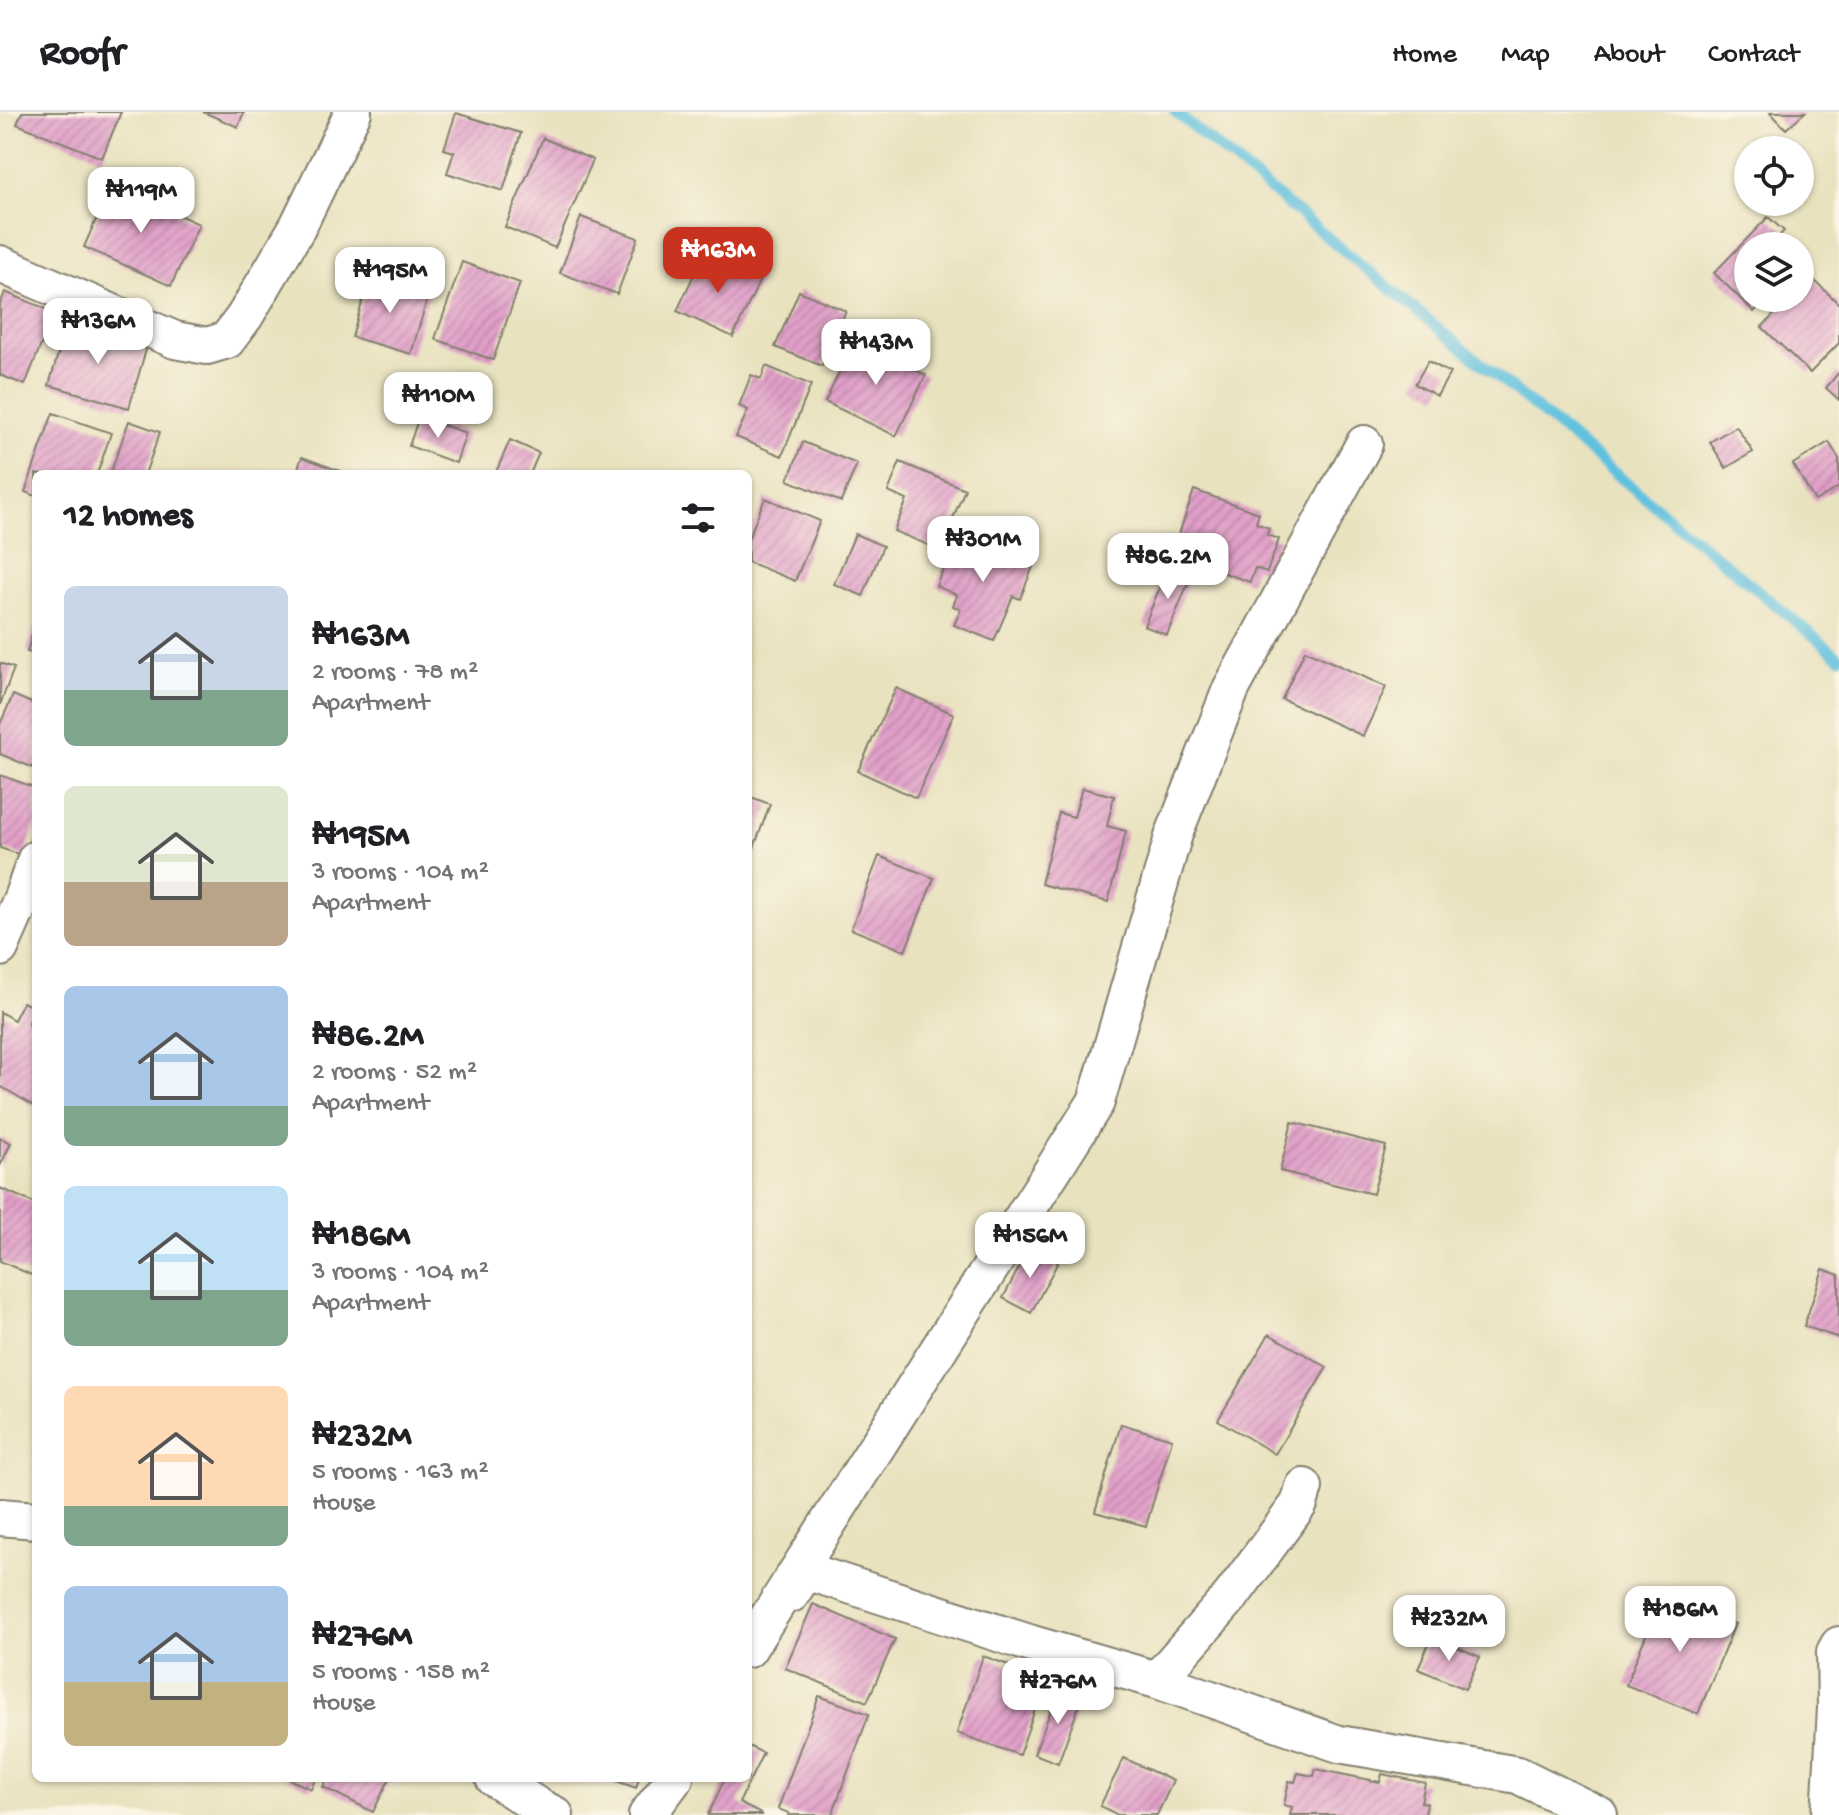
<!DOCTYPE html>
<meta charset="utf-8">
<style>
:root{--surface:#fff;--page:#f2f2f2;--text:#202124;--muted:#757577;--line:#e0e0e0;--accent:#c8321e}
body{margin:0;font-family:"Gochi Hand",sans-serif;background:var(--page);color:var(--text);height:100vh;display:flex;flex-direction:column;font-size:30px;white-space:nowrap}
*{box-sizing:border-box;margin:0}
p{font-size:26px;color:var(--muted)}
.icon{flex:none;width:44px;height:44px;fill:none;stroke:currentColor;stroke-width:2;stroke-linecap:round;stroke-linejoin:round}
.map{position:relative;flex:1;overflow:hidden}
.side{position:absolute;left:32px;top:358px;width:720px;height:1312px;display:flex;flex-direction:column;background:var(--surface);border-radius:12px;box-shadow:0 2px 6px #0004}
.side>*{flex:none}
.fabs{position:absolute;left:1734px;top:24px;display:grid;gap:16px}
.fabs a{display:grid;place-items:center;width:80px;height:80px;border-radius:50%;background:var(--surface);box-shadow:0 2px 6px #0004;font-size:40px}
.price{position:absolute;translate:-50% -68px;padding:0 18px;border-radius:16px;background:#fff;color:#222;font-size:26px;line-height:52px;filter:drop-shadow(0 2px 4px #0008)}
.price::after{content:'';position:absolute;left:50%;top:48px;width:24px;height:18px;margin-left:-12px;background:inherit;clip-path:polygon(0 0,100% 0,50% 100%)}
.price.current{background:var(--accent);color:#fff}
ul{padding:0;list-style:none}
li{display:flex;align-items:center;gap:24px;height:200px;padding:0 32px}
li span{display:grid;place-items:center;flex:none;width:224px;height:160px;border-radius:12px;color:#555}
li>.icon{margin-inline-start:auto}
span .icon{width:96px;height:96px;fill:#fffc;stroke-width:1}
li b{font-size:34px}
h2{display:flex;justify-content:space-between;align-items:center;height:96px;padding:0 32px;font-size:34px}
header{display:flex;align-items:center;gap:48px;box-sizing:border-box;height:112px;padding:0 40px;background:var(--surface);border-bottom:2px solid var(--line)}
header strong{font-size:38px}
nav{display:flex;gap:44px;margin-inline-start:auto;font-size:28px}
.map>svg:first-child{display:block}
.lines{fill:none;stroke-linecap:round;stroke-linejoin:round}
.stream{stroke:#60c1de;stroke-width:11}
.building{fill:url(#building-hatch)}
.minor-casing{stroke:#827f6e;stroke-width:40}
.minor{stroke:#fff;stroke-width:36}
</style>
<header>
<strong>Roofr</strong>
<nav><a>Home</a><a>Map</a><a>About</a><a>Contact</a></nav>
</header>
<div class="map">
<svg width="1839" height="1703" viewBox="0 0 1839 1703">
<defs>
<pattern id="building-hatch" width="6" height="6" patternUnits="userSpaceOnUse" patternTransform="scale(2)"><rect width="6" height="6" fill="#e09fc8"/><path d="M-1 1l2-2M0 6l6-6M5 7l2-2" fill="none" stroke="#c088ab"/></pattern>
</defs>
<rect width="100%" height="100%" fill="#fcf5e5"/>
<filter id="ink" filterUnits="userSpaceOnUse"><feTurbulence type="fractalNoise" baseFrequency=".0125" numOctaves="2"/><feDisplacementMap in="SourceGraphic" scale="16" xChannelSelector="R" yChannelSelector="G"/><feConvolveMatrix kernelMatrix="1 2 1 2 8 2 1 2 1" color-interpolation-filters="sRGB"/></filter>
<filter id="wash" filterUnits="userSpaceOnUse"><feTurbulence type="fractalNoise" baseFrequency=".006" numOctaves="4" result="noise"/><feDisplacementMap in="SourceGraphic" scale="32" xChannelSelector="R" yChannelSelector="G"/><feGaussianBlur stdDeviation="1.8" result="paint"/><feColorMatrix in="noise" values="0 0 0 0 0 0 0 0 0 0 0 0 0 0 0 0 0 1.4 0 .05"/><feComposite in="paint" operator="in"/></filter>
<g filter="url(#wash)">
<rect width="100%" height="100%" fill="#e9e2bf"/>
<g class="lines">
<!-- stream -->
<path class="stream" d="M 1175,0 L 1839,545"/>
</g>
<g id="blocks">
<!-- building -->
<path class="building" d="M 22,0 L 121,0 L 102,46 L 17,12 Z
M 203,0 L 244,0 L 238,15 Z
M 1770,0 L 1805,0 L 1786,17 Z
M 456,1 L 521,21 L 503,79 L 447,61 L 454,40 L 444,37 Z
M 543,26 L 593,48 L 555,136 L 505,115 Z
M 111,73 L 199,112 L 171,174 L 84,135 Z
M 581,105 L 638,126 L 617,182 L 560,161 Z
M 1768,105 L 1784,119 L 1779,124 L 1790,134 L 1748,134 L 1748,186 L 1767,186 L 1754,200 L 1714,161 Z
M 704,141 L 760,168 L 733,225 L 677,199 Z
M 462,150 L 520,171 L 493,248 L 435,227 Z
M 370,164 L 429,181 L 411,242 L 352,225 Z
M 1811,165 L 1839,192 L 1839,231 L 1810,261 L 1762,215 L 1790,186 L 1800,186 L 1800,176 Z
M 799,179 L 846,199 L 822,254 L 775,235 Z
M 5,180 L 54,200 L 25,273 L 0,263 L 0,193 Z
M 67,211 L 147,234 L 129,296 L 49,273 Z
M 854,229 L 880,241 L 884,233 L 909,244 L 905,253 L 926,263 L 896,324 L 825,290 Z
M 1428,249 L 1450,261 L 1437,284 L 1415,272 Z
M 766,254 L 811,273 L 782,344 L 736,325 L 748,298 L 739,294 L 751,263 L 761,267 Z
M 1839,260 L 1839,288 L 1826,276 Z
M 53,301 L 111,321 L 97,362 L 36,362 L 36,384 L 25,380 Z
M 419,305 L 466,321 L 456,351 L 409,334 Z
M 129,309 L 160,320 L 145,362 L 110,362 Z
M 1736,314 L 1753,340 L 1726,356 L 1710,330 Z
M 510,328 L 539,341 L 530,362 L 495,362 Z
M 803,330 L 857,352 L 841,390 L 788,368 Z
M 1829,330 L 1839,347 L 1839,375 L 1815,389 L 1793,352 Z
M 302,345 L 348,362 L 296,362 Z
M 900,350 L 965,377 L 940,438 L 894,419 L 907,388 L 888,380 Z
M 1194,378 L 1259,401 L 1256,411 L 1269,416 L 1267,423 L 1279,427 L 1267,460 L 1255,456 L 1250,470 L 1172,443 Z
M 765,386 L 820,409 L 795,469 L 748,450 L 748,427 Z
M 958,421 L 1034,452 L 1020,487 L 1013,484 L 994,529 L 954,513 L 961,497 L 953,494 L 957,483 L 936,474 Z
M 855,422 L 883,434 L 863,484 L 834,472 Z
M 1168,455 L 1191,464 L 1167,523 L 1144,514 Z
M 35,513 L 36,513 L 36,542 L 27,540 Z
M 1305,538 L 1386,575 L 1363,624 L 1282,587 Z
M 0,551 L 14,556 L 0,593 Z
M 896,576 L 954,602 L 916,686 L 858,659 Z
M 13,583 L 36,593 L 36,657 L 0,642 L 0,612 Z
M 0,663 L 36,676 L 36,712 L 24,744 L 0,736 Z
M 1082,676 L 1114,684 L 1107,714 L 1126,719 L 1108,790 L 1041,772 L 1059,701 L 1074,705 Z
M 748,684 L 770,692 L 748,752 Z
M 879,744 L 934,766 L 905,839 L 851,817 Z
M 23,890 L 36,897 L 28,912 L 36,917 L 36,995 L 0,974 L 0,900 L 14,908 Z
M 1292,1010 L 1386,1034 L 1373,1082 L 1280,1059 Z
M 0,1026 L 11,1031 L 0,1054 Z
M 0,1076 L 36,1092 L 36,1165 L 0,1149 Z
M 1030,1135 L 1058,1150 L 1031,1201 L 1003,1186 Z
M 1823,1157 L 1839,1163 L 1839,1226 L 1804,1214 Z
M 1269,1222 L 1327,1255 L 1275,1342 L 1218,1308 Z
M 1121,1312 L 1172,1327 L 1146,1414 L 1095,1400 Z
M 1662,1483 L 1735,1512 L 1698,1602 L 1626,1573 Z
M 813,1492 L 895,1527 L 867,1590 L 785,1556 Z
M 1432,1524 L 1480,1545 L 1465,1577 L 1418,1557 Z
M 983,1544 L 1046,1566 L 1019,1643 L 957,1621 Z
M 1059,1577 L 1082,1586 L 1058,1651 L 1034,1642 Z
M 819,1584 L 869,1602 L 832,1703 L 788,1703 L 789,1701 L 778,1697 Z
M 748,1634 L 763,1641 L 739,1691 L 763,1703 L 708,1703 L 725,1666 L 748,1666 Z
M 1124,1646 L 1173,1669 L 1157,1703 L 1118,1703 L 1100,1694 Z
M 1316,1657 L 1380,1670 L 1382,1662 L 1425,1671 L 1421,1690 L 1427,1691 L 1425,1703 L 1290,1703 L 1292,1695 L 1284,1693 L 1289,1669 L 1295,1670 L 1298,1661 L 1314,1664 Z
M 286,1666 L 316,1666 L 311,1677 Z
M 327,1666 L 390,1666 L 373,1700 L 323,1675 Z
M 608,1666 L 639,1666 L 636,1676 Z"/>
</g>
</g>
<g filter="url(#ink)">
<use href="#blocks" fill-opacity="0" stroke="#827f6e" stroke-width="2"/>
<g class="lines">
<!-- minor casing -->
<g class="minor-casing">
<path id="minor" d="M 0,152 L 175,228 L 207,234 L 227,228 L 245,204 L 298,114 L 353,0
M 0,836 L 22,786 L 36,747
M 0,1405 L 36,1408
M 791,1482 L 806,1459 L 1032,1532 L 1157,1568 L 1339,1632 L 1518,1663 L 1599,1703
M 748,1537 L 1096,990 L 1174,722 L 1231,577 L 1364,332
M 1157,1568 L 1231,1484 L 1299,1392 L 1304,1375
M 494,1666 L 539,1695 L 555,1703
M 647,1703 L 675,1666
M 1830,1703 L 1836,1596 L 1835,1540 L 1839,1533"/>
</g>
<!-- minor -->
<use href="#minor" class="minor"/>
</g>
</g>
</svg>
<div class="fabs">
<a><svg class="icon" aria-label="locate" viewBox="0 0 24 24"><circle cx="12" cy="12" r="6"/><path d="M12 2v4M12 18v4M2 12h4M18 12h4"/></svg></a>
<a><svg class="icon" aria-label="layers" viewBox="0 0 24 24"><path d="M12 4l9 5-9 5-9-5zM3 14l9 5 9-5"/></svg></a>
</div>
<b class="price" style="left:141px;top:123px">₦119M</b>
<b class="price current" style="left:718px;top:183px">₦163M</b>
<b class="price" style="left:390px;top:203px">₦195M</b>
<b class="price" style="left:98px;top:254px">₦136M</b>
<b class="price" style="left:876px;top:275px">₦143M</b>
<b class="price" style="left:438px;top:328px">₦110M</b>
<b class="price" style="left:983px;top:472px">₦301M</b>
<b class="price" style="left:1168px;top:489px">₦86.2M</b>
<b class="price" style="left:1030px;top:1168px">₦156M</b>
<b class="price" style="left:1680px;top:1542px">₦186M</b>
<b class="price" style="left:1449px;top:1551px">₦232M</b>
<b class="price" style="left:1058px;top:1614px">₦276M</b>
<section class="side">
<h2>12 homes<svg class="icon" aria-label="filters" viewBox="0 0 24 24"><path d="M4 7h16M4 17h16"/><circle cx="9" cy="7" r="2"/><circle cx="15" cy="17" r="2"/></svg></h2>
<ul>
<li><span style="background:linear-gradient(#c9d6e8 65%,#7fa58c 0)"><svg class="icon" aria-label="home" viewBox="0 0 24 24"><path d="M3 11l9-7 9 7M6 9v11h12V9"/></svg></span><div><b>₦163M</b><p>2 rooms · 78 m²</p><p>Apartment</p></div></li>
<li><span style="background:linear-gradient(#dfe7d0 60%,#b9a48a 0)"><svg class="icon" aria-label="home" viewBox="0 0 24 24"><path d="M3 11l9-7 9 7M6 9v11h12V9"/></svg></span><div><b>₦195M</b><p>3 rooms · 104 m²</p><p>Apartment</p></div></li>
<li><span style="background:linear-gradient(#a9c7e8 75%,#7fa58c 0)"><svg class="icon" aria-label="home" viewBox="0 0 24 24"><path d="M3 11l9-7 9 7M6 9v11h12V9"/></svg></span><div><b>₦86.2M</b><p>2 rooms · 52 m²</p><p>Apartment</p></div></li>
<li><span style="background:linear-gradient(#bfe0f5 65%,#7fa58c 0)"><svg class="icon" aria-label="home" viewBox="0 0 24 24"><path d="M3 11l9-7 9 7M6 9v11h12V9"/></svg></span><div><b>₦186M</b><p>3 rooms · 104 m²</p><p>Apartment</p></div></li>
<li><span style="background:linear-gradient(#ffd9b3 75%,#7fa58c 0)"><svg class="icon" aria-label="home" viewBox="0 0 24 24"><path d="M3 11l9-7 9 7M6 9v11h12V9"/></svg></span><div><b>₦232M</b><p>5 rooms · 163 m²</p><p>House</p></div></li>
<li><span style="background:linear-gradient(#a9c7e8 60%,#c2b280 0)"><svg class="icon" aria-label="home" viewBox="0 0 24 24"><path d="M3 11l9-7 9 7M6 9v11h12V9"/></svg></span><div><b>₦276M</b><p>5 rooms · 158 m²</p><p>House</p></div></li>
</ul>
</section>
</div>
